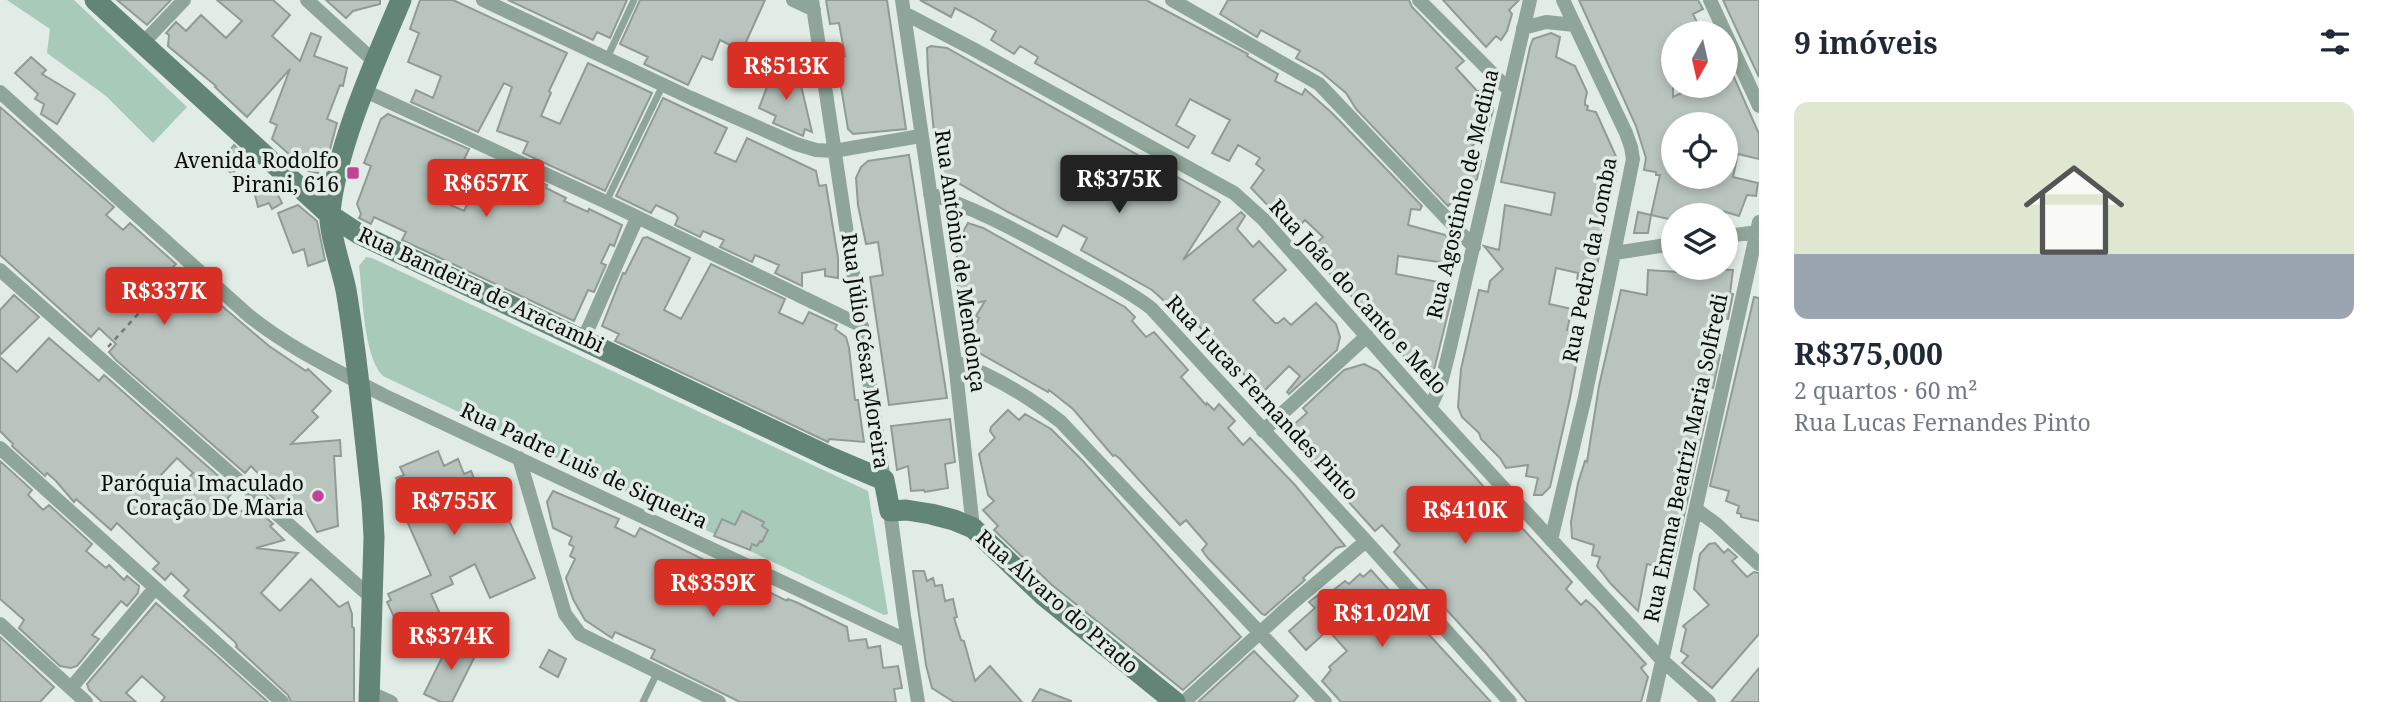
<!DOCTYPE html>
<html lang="pt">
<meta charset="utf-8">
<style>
:root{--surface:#fff;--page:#f6f6f7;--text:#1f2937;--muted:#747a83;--line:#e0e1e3;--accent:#d93025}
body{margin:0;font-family:"Noto Serif",serif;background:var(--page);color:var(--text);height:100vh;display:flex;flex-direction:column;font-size:26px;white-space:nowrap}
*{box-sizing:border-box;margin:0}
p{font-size:23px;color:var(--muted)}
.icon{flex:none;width:38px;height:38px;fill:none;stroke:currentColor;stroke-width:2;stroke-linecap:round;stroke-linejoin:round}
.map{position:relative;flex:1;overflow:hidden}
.side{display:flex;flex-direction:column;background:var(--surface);width:630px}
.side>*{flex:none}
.needle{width:46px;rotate:188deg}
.controls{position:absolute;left:1661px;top:21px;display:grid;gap:14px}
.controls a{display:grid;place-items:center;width:77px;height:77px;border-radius:50%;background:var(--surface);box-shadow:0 4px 10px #0003;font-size:35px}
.price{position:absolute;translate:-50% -60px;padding:0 16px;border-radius:7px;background:var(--accent);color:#fff;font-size:23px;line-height:46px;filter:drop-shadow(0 2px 4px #0008)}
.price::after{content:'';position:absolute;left:50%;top:42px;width:21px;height:16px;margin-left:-10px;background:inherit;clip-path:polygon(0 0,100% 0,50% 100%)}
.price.on{background:#222;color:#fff}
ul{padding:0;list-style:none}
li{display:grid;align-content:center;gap:14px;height:371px;padding:0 35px}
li+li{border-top:2px solid var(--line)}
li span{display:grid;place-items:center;height:217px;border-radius:14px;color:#555}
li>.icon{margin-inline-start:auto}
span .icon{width:126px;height:126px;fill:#fffc;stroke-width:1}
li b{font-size:30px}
h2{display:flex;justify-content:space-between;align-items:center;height:84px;padding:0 35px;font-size:30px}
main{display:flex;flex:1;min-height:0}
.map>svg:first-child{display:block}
.green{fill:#a7cab9}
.building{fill:#bac4bf;stroke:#919b96;stroke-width:2;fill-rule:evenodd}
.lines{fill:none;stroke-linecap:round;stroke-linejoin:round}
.path{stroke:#737a77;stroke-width:2.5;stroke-dasharray:5 5;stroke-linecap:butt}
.lane{stroke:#8fa59a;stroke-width:7}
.street{stroke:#8fa59a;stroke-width:14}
.secondary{stroke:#638575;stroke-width:21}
.poi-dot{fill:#c14596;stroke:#e1ece6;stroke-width:2.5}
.labels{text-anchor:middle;stroke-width:7;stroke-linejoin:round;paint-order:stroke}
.poi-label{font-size:21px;fill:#0a0d0c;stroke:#e1ece6;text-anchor:end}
.street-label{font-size:21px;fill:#0a0d0c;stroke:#e1ece6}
</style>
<main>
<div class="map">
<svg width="1759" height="702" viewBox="0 0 1759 702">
<rect width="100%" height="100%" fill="#e1ece6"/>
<!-- green -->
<path class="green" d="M 7,0 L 74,0 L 187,107 L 153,143 L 106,96 L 47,53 L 50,29 Z
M 366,257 L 372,258 L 868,491 L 888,614 L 884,615 L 383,376 C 363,356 363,295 359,266 Z"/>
<!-- building -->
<path class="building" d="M 117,0 L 171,0 L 147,25 Z
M 217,0 L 273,0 L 290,15 L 272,36 L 300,61 L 311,33 L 321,37 L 314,56 L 347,68 L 343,86 L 340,85 L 327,119 L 337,123 L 327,160 L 323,159 L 318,173 L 308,171 L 272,139 L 277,125 L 270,122 L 290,69 L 247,117 L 215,87 L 216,86 L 168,46 L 169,35 L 166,33 L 176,22 L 186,31 L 201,15 L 226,38 L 242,21 Z
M 326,0 L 380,0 L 380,4 L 353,11 L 346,18 Z
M 420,0 L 453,0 L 567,53 L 549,91 L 551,93 L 541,116 L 560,124 L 588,63 L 652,93 L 605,191 L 523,153 L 528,142 L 497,131 L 512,87 L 504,83 L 478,132 L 411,102 L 416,90 L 433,98 L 441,76 L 408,62 L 419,33 L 410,29 Z
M 508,0 L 627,0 L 610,38 L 597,32 L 593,40 Z
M 640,0 L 765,0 L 742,51 L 720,40 L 712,60 L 702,56 L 688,85 L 644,64 L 648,57 L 620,44 Z
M 826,0 L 887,0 L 906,129 L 853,134 L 848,129 L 836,57 L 845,56 L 839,23 L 830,24 Z
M 920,0 L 1146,0 L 1248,54 L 1247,56 L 1278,74 L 1275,81 L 1302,95 L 1305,89 L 1332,113 L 1422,206 L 1420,210 L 1411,209 L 1408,225 L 1445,235 L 1452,241 L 1455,251 L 1445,263 L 1398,256 L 1396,274 L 1449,284 L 1441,291 L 1451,301 L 1434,370 L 1431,374 L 1424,374 L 1412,366 L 1366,311 L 1308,251 L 1323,237 L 1305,220 L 1300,225 L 1287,212 L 1280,218 L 1251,188 L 1264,170 L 1256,164 L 1260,158 L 1238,145 L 1229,161 L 1212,153 L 1230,120 L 1190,99 L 1176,125 L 1195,136 L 1188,148 L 1035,63 L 1038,57 L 1020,46 L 1014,54 L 991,40 L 996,31 L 972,17 L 955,8 L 951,17 Z
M 1228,0 L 1409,0 L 1412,7 L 1464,61 L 1456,68 L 1478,92 L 1485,85 L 1493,94 L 1493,110 L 1487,132 L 1469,149 L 1481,161 L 1477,179 L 1448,206 L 1356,109 L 1346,93 L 1321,72 L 1296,58 L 1300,51 L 1261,30 L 1257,37 L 1220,14 Z
M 1443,0 L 1519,0 L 1509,10 L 1512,14 L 1507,31 L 1501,40 L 1496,36 L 1486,47 Z
M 1579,0 L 1698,0 L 1703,9 L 1693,14 L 1702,33 L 1673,33 L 1673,97 L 1696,86 L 1726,86 L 1726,59 L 1759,134 L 1759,159 L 1738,154 L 1733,177 L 1758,183 L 1756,196 L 1747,195 L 1739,216 L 1719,210 L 1718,215 L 1693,209 L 1692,215 L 1673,215 L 1673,220 L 1651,215 L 1648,233 L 1634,233 L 1638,212 L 1651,215 L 1660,175 L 1656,175 L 1656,172 L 1644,170 L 1646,158 L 1636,126 ZM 1673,124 L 1726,124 L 1726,177 L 1673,177 Z
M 1723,0 L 1759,0 L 1759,77 L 1742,41 Z
M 1551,33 L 1560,37 L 1556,57 L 1575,66 L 1587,92 L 1585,101 L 1585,105 L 1588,106 L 1587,110 L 1596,112 L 1618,161 L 1614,183 L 1605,181 L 1599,214 L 1607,215 L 1592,291 L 1576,288 L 1578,273 L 1556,268 L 1549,304 L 1572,309 L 1567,330 L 1582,333 L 1570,398 L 1550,487 L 1542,495 L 1534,495 L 1538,478 L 1526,476 L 1528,465 L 1506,468 L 1500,458 L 1481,439 L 1479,433 L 1462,417 L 1458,407 L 1461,369 L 1479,290 L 1488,292 L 1490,281 L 1503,269 L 1484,246 L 1499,250 L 1505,205 L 1551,215 L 1555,193 L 1501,182 L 1530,47 L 1533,39 Z
M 931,46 L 947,48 L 1218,200 L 1220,202 L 1183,260 L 1241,212 L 1245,216 L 1237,229 L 1253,247 L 1259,241 L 1286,270 L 1253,300 L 1275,323 L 1278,323 L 1284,318 L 1291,325 L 1316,303 L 1336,324 L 1340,337 L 1337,350 L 1289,394 L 1287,392 L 1300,376 L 1289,366 L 1256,399 L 1246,389 L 1251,384 L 1235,362 L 1215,340 L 1207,346 L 1200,338 L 1205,333 L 1178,302 L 1171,307 L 1152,290 L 1081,250 L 1087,238 L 1063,225 L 1057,237 L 1008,212 L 943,174 L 935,143 L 928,72 L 927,48 Z
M 31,57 L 46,70 L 42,74 L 75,94 L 57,124 L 41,114 L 44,104 L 35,99 L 38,94 L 15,73 Z
M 775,66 L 799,77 L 812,132 L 805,129 L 803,136 L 773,123 L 776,116 L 759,108 Z
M 663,98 L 727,128 L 715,153 L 736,162 L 747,138 L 816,171 L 819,186 L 826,185 L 838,258 L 838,278 L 825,276 L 825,269 L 802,273 L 802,286 L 775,273 L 779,265 L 755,255 L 752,262 L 720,247 L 724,240 L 703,231 L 700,237 L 675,225 L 678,218 L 675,214 L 656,205 L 651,213 L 616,196 Z
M 0,107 L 114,207 L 106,215 L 123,230 L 130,223 L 176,264 L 159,282 L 177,299 L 182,293 L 192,302 L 203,290 L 269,346 L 306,371 L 308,369 L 331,391 L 312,411 L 318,417 L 291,444 L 340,440 L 341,456 L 334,456 L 338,526 L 317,532 L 305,510 L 296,515 L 291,507 L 287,510 L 264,490 L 269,485 L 251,466 L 245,473 L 116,360 L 109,352 L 116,344 L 99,328 L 91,337 L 0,255 Z
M 388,114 L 469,149 L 444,202 L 464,211 L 488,160 L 547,185 L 546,188 L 566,198 L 564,201 L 588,212 L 589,209 L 622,225 L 614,246 L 610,244 L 601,263 L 606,265 L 594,292 L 588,290 L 574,321 L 402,240 L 406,232 L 374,217 L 371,224 L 359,218 L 361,214 L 357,204 L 371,166 L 364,163 L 381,119 Z
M 234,145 L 250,160 L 242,169 L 239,166 L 232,174 L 220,163 Z
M 909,155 L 947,398 L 889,405 L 870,277 L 883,275 L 878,242 L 866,244 L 858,205 L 856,178 L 861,167 L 868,161 Z
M 274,187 L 282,203 L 272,209 L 269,203 L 258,207 L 255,195 Z
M 298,205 L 317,221 L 325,260 L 308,266 L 304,249 L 293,253 L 278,213 Z
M 968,223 L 983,228 L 1125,307 L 1135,317 L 1132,321 L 1146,337 L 1154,332 L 1188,370 L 1181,377 L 1206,405 L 1207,403 L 1214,410 L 1219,404 L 1235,421 L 1228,428 L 1243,445 L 1250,438 L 1295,485 L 1345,546 L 1336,548 L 1303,578 L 1305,580 L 1265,615 L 1262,614 L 1207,557 L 1202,550 L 1207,544 L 1186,520 L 1180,525 L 1120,459 L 1115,455 L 1113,456 L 1073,409 L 1049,390 L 1048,392 L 974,350 L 968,339 L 979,318 L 976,316 L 985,301 L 962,306 L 953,263 L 962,248 L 956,244 Z
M 647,237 L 690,258 L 664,310 L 681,319 L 711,264 L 785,299 L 779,313 L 803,324 L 809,312 L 837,325 L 835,329 L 846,337 L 849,348 L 855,400 L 858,400 L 864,442 L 829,439 L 828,442 L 615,341 L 619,334 L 602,326 L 623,273 L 625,274 L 643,238 Z
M 1678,268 L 1733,270 L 1730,294 L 1733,294 L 1728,319 L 1721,318 L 1714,353 L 1720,355 L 1713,388 L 1706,386 L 1701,411 L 1707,412 L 1675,557 L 1670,556 L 1667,568 L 1647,564 L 1638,611 L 1611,584 L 1597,566 L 1600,557 L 1592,555 L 1594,545 L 1572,538 L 1571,522 L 1578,483 L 1585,461 L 1587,462 L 1599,386 L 1621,290 L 1647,295 L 1648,270 L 1678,272 Z
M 14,295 L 39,317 L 0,355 L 0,310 Z
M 1754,297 L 1759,298 L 1759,521 L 1741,517 L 1741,514 L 1737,513 L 1739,506 L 1726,501 L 1729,491 L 1710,486 Z
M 49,338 L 99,381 L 104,375 L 232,488 L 230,489 L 233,492 L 227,499 L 245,514 L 252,505 L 273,524 L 270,526 L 284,540 L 256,548 L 298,553 L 261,593 L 280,611 L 311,579 L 339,607 L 348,602 L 352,614 L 352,627 L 354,628 L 354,702 L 291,702 L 288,695 L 236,647 L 237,646 L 235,642 L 184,596 L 189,590 L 171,573 L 165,580 L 153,569 L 159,563 L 117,523 L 111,530 L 76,499 L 74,502 L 56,481 L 47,473 L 45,476 L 12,446 L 13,444 L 0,431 L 0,357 L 17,372 ZM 177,458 L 193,473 L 176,491 L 160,476 Z
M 1364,364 L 1378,371 L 1476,478 L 1483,486 L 1476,493 L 1491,509 L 1499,503 L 1572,582 L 1566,589 L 1581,605 L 1586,600 L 1594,607 L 1646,664 L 1641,668 L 1648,677 L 1641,702 L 1527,702 L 1486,653 L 1394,552 L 1400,545 L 1382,525 L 1375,531 L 1307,456 L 1312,451 L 1291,427 L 1307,413 L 1303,408 L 1344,370 Z
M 1008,410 L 1019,420 L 1025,414 L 1051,429 L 1082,460 L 1241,637 L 1183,690 L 1052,585 L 994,530 L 998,526 L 983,510 L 994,501 L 988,495 L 979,454 L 995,438 L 990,431 L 991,427 Z
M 950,419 L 955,462 L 945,464 L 948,488 L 925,492 L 924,490 L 911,491 L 908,466 L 897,470 L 891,426 Z
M 438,451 L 444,466 L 458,459 L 464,474 L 471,471 L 477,485 L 485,482 L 502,521 L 508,518 L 535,578 L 490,598 L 475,564 L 450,577 L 453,584 L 431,594 L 440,614 L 401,632 L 387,602 L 391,600 L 388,594 L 431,575 L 399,503 L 406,500 L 396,478 L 404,475 L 400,467 Z
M 0,461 L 32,490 L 28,495 L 43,510 L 49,505 L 92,544 L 86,551 L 106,568 L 109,565 L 124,580 L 127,576 L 139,586 L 138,593 L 127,606 L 121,601 L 92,635 L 99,639 L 77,666 L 71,668 L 60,666 L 19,628 L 24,620 L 0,599 Z
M 553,491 L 619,519 L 615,527 L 635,537 L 640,528 L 787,601 L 788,599 L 798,603 L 847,627 L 849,641 L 866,639 L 868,648 L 880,646 L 883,668 L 898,666 L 902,688 L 894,689 L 896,702 L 740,702 L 651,658 L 655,650 L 615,632 L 612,638 L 585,620 L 573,599 L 566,578 L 575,559 L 570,556 L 574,547 L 569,544 L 572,537 L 553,528 L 547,502 Z
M 742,511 L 764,522 L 762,526 L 768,530 L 762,542 L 760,541 L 757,546 L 752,544 L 750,550 L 714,536 L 722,519 L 735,525 Z
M 1715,543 L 1724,553 L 1728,549 L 1737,557 L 1732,561 L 1747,577 L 1754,572 L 1759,573 L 1759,634 L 1712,688 L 1682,663 L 1688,656 L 1681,651 L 1686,629 L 1683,626 L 1709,605 L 1694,589 L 1700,554 L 1709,544 Z
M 1371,570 L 1432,638 L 1491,702 L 1341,702 L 1322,681 L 1331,670 L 1329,667 L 1347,651 L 1328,630 L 1306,650 L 1289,631 L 1315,608 L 1309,602 L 1318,595 L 1322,599 L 1345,581 L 1349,584 L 1360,574 L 1363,577 Z
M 913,571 L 924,571 L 927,581 L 933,578 L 935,586 L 942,585 L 945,601 L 953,599 L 957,617 L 954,618 L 961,640 L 964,641 L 975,681 L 990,666 L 1022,702 L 954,702 L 932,688 L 926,665 Z
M 156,603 L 219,658 L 268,702 L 161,702 L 165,697 L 142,676 L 126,693 L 136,702 L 102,702 L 89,690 L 87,684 Z
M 0,637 L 54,687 L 40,702 L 0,702 Z
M 451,639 L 477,652 L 452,702 L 441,702 L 424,694 Z
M 549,650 L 566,659 L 558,677 L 540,667 Z
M 1254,651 L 1298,696 L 1293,702 L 1198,702 Z
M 1759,668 L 1759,702 L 1731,702 Z
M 1040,689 L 1071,701 L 1071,702 L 1032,702 Z"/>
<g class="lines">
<!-- path -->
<path class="path" d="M 108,347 L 179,269"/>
<!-- lane -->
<path class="lane" d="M 607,58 L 634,0
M 606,202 L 663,85
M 643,702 L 657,673"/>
<!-- street -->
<path class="street" d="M 307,0 L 375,62
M 483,0 L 691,98 L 796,144 L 816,150 L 834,151 L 920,136
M 793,0 L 814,10
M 812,0 L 884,480
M 902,0 L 955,362 L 973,528
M 1172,0 L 1319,84 L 1474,247
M 1419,0 L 1508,89
M 1710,0 L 1759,106
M 904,13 L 973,49 L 1234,193 L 1263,219 L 1430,408 L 1663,661 L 1709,702
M 1523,28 L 1546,22 L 1575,25
M 142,44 L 184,0
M 365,91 L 606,202 L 862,326
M 0,92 L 248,315 C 290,349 336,370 383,395 L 908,641
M 930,194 C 979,209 1022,234 1067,258 C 1095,274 1125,288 1151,308 L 1366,541 L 1510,702
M 1726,236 L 1759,232
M 1615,253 L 1673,244
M 0,270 L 372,598
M 584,338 L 637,218
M 955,362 C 994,375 1029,397 1061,422 L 1325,702
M 1430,408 L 1441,383 L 1448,356 L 1530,0
M 1263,431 L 1367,336
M 0,448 L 282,702
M 519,458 L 565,614 L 580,634 L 719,702
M 1697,510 L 1716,524 L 1759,564
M 890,511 L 904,616 L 918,702
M 1551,540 L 1585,397 L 1633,159 L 1631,147 L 1626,133 L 1563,0
M 0,624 L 86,702
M 71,688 L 155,588
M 369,692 L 391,702
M 1184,702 L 1288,607 L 1366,541
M 1653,702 L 1759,222"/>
<!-- secondary -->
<path class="secondary" d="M 95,0 L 330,215 L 359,234 L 832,458 L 884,480 L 890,511 L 906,510 L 931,514 L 954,520 L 973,528 L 1043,595 L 1175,702
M 369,702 L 374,537 L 372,502 C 364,432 358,360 346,290 C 342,269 328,231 330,212 C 337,145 375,62 401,0"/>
</g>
<!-- markers -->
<g class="poi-dot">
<rect x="346" y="166" width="14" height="14" rx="3.5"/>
<circle cx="318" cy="496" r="7"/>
</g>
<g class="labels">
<!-- poi labels -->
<g class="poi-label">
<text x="339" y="168">Avenida Rodolfo<tspan x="339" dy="24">Pirani, 616</tspan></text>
<text x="304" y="491">Paróquia Imaculado<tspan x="304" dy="24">Coração De Maria</tspan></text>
</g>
<!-- street labels -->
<g class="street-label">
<text transform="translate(1463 194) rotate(-77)" y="7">Rua Agostinho de Medina</text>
<text transform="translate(1590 260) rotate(-79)" y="7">Rua Pedro da Lomba</text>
<text transform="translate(960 261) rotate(82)" y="7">Rua Antônio de Mendonça</text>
<text transform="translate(481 290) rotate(25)" y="7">Rua Bandeira de Aracambi</text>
<text transform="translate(1358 297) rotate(48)" y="7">Rua João do Canto e Melo</text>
<text transform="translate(865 351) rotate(82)" y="7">Rua Júlio César Moreira</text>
<text transform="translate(1262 398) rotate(47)" y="7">Rua Lucas Fernandes Pinto</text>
<text transform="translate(1686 458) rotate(-78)" y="7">Rua Emma Beatriz Maria Solfredi</text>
<text transform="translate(584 466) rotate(25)" y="7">Rua Padre Luis de Siqueira</text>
<text transform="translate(1057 602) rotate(41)" y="7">Rua Álvaro do Prado</text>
</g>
</g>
</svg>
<div class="controls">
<a><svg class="needle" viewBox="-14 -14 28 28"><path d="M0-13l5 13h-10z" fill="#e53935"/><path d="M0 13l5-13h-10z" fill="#747a83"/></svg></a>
<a><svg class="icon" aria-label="locate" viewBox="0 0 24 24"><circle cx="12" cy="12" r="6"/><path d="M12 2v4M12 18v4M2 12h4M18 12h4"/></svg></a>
<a><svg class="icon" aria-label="layers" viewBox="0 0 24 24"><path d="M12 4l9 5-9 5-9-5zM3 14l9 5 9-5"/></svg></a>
</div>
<b class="price" style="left:786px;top:102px">R$513K</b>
<b class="price on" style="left:1119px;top:215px">R$375K</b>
<b class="price" style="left:486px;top:219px">R$657K</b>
<b class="price" style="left:164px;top:327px">R$337K</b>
<b class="price" style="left:454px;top:537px">R$755K</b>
<b class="price" style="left:1465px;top:546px">R$410K</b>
<b class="price" style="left:713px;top:619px">R$359K</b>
<b class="price" style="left:1382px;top:649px">R$1.02M</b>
<b class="price" style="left:451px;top:672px">R$374K</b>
</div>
<section class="side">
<h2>9 imóveis<svg class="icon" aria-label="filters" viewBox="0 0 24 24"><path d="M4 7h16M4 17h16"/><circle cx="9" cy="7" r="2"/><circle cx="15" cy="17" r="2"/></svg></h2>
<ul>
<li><span style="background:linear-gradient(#dfe7d0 70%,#9aa5b1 0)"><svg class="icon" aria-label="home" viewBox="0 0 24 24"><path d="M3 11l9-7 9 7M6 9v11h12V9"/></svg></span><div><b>R$375,000</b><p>2 quartos · 60 m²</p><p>Rua Lucas Fernandes Pinto</p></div></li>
</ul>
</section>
</main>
